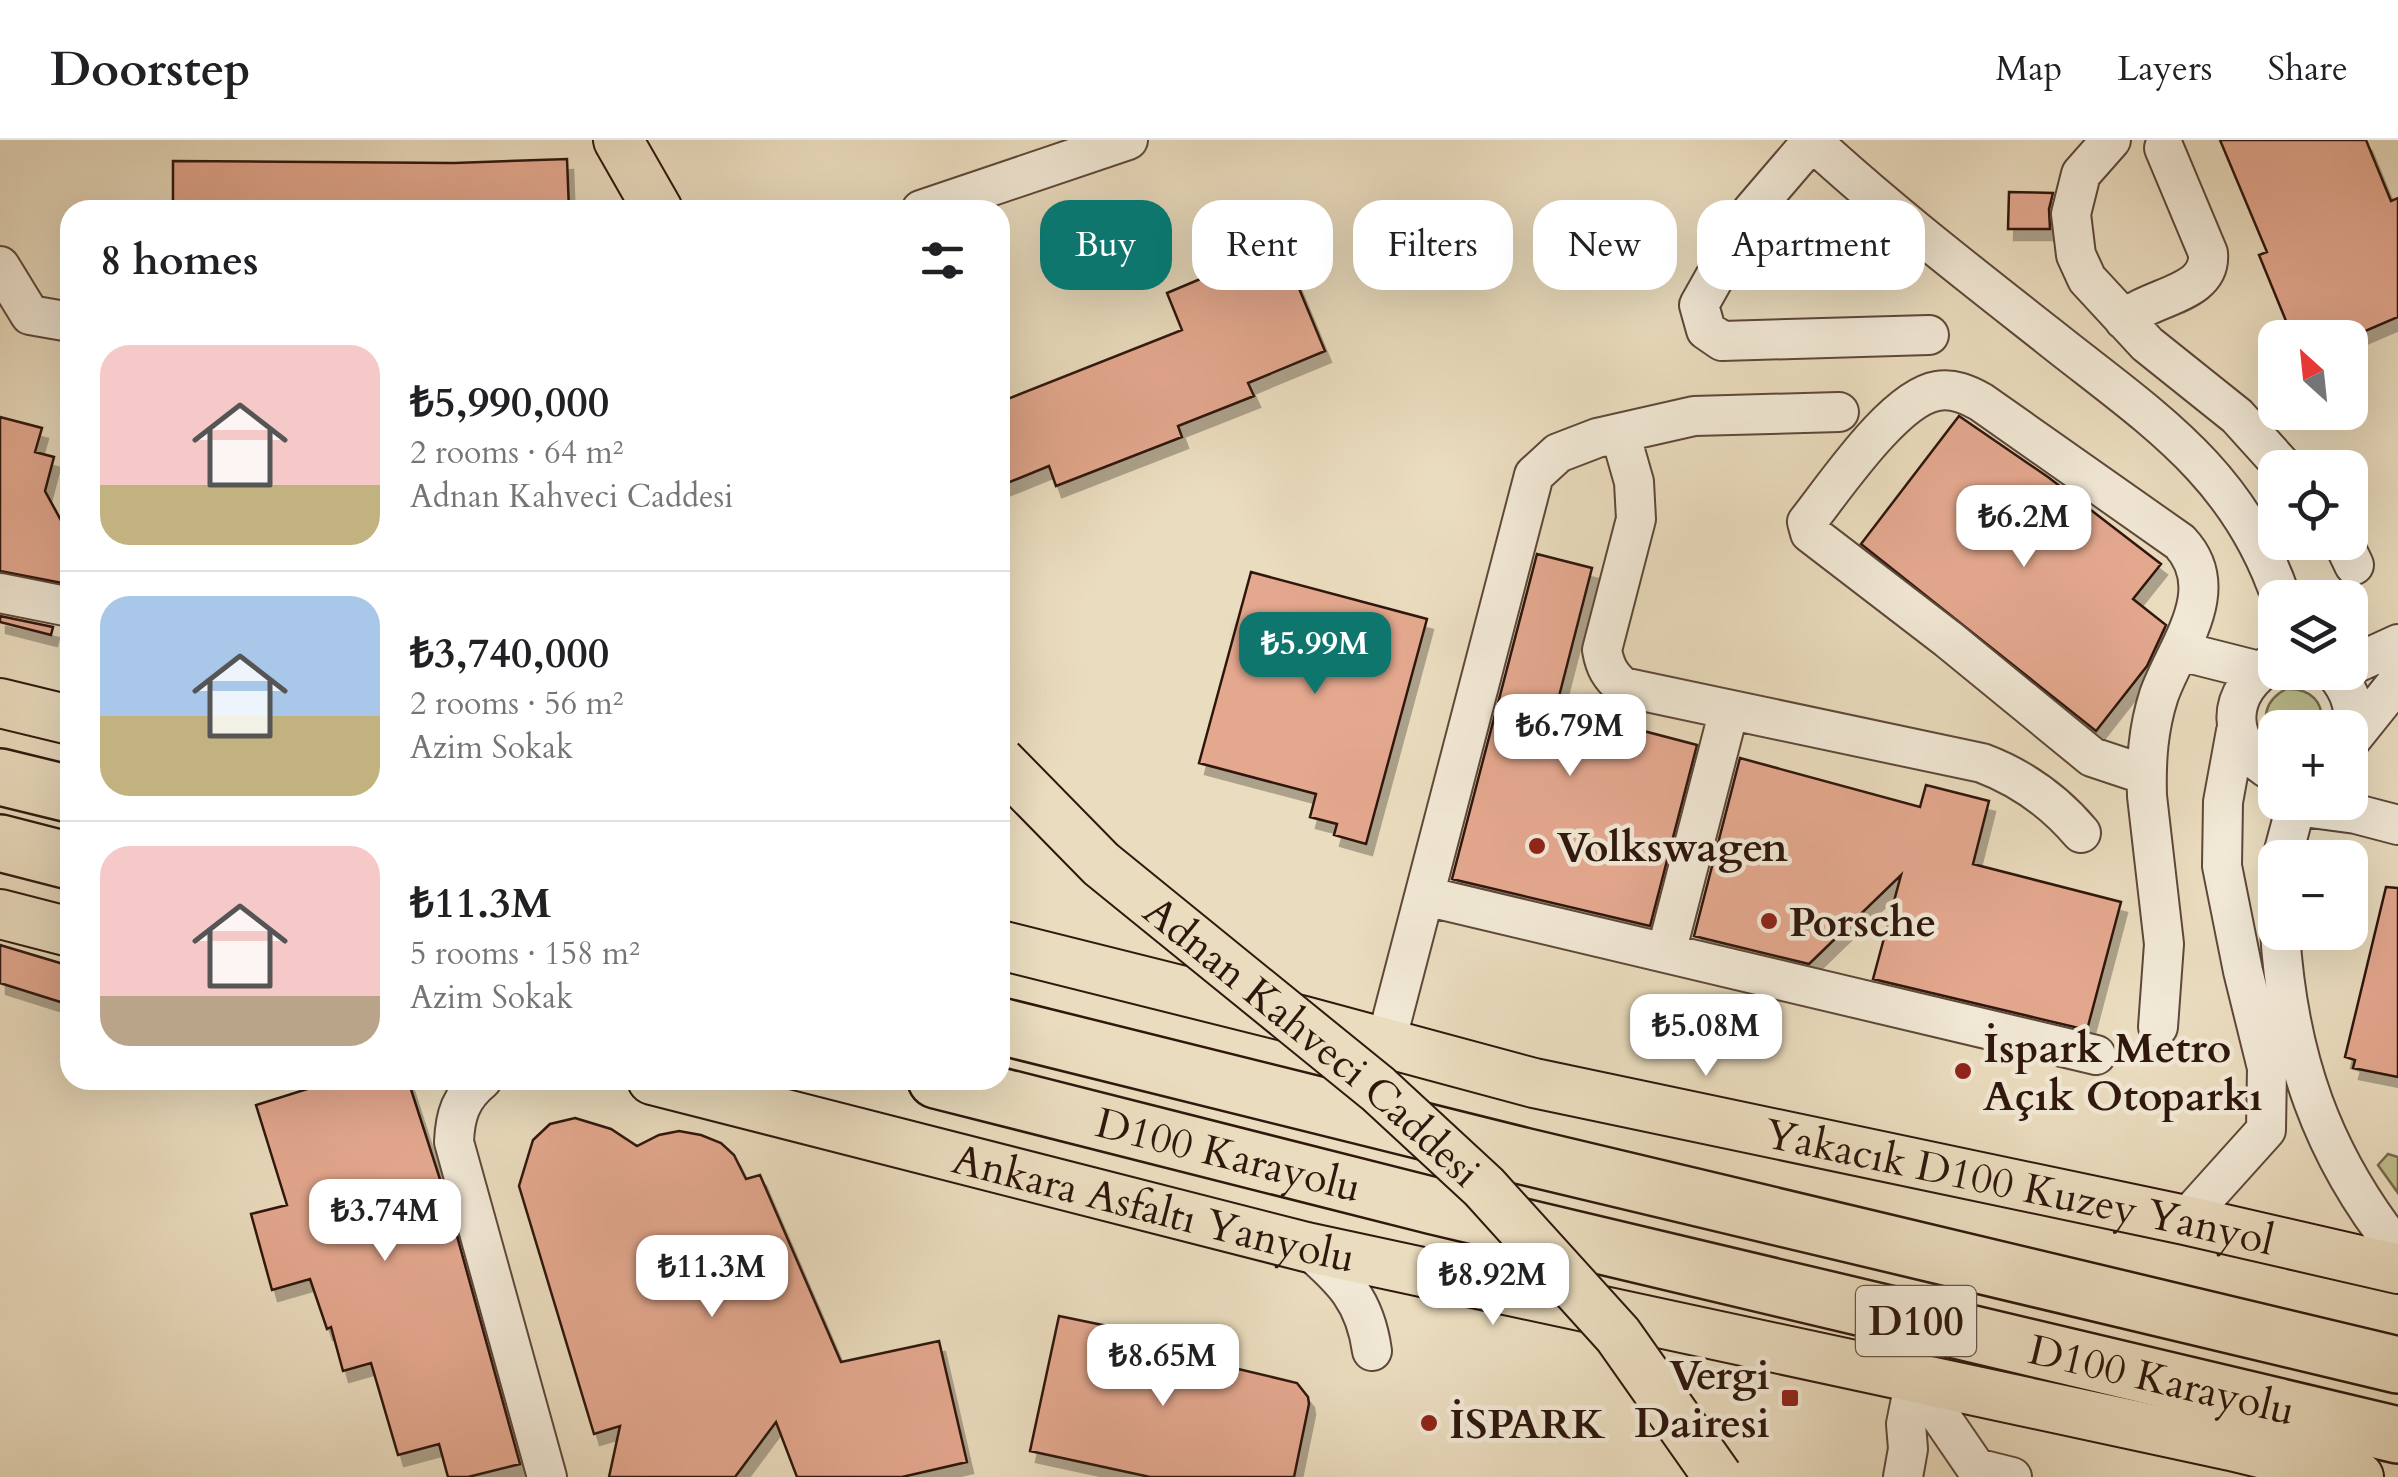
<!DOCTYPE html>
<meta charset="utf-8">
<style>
:root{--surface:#fff;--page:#f6f6f6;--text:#202124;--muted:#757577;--line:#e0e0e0;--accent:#0f766e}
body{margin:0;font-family:Cardo,serif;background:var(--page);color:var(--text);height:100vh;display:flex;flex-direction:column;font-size:38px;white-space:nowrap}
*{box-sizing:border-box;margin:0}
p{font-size:32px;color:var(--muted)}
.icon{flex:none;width:55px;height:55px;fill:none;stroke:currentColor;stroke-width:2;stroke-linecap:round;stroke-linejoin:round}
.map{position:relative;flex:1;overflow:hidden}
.drawer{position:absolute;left:60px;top:60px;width:950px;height:890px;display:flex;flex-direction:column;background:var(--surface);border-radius:30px;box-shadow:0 10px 40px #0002}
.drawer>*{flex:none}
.hud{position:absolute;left:1040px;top:60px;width:950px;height:90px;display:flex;gap:20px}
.needle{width:65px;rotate:333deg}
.fabs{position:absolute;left:2258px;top:180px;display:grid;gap:20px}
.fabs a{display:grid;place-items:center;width:110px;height:110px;border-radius:20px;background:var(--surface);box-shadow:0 10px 40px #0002;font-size:50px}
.price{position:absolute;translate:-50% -85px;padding:0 22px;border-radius:20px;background:#fff;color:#222;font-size:32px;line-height:65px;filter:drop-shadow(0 2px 5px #0008)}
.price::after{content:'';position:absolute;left:50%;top:60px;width:30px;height:22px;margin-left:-15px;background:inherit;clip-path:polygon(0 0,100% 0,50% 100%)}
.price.active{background:var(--accent);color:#fff}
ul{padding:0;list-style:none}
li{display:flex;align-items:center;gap:30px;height:250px;padding:0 40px}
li+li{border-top:2px solid var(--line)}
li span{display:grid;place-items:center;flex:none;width:280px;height:200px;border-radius:30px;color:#555}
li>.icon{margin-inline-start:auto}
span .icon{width:120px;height:120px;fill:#fffc;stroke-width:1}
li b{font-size:42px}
h2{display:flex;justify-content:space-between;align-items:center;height:120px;padding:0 40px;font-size:42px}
.tag{padding:0 35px;border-radius:30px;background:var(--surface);box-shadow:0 10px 40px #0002;font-size:35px;line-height:90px}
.tag.active{background:var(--accent);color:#fff}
header{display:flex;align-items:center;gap:60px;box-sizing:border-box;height:140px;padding:0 50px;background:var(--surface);border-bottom:2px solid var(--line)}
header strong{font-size:48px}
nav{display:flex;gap:55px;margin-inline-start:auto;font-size:35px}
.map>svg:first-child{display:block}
.green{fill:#bfbe8c;stroke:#776a4c;stroke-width:2.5}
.building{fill:#e4a88f;stroke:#2f170d;stroke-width:2.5;filter:url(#shadow)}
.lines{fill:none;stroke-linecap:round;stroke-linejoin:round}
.minor-casing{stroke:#5e4839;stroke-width:42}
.major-casing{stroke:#2f170d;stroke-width:52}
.highway-casing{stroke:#2f170d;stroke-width:60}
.minor{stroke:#f1e8d5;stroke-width:38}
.major{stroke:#eadcbe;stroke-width:48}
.highway{stroke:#eadcbe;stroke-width:55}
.major-bridge-casing{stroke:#2f170d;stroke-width:52;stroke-linecap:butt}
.major-bridge{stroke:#eadcbe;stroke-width:48}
.poi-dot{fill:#8f2418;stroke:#f1e8d5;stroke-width:4}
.labels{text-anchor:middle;stroke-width:9;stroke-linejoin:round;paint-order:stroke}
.shield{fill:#f1e8d5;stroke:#695649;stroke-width:2.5}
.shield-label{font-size:40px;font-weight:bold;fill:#2f170d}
.poi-label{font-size:42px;font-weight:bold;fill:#2f170d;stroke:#f1e8d5;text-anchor:start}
.street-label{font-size:42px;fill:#2f170d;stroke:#f1e8d5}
</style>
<header>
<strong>Doorstep</strong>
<nav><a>Map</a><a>Layers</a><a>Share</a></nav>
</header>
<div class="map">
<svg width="2398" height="1337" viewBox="0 0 2398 1337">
<defs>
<filter id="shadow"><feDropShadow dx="6" dy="11" stdDeviation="0" flood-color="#0004"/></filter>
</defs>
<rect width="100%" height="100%" fill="#eadcbe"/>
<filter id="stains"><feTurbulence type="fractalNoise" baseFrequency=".002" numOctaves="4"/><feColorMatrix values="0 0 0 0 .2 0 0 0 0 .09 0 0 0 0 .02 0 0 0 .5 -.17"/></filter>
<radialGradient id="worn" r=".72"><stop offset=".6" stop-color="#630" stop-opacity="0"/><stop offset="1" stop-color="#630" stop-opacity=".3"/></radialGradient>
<!-- green -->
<path class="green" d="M 2286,549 C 2311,548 2325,562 2321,587 L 2275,588 L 2275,599 C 2259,580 2265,560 2286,549 Z
M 2388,1014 L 2398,1017 L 2398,1053 L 2378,1025 Z"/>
<!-- building -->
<path class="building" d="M 2220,0 L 2366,0 L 2391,61 L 2398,58 L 2398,177 L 2349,198 L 2293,198 L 2259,115 L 2267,112 Z
M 567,19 L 569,70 L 173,70 L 173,21 L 454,23 Z
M 2009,52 L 2053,53 L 2049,69 L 2050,89 L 2008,89 Z
M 1281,105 L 1325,211 L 1248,243 L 1254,256 L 1178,286 L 1182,297 L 1056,346 L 1049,326 L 1000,346 L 1000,262 L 1182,190 L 1167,153 Z
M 1959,276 L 2048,337 L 2161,424 L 2133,459 L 2166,485 L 2147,526 L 2096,591 L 1861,404 Z
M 0,277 L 42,288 L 35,312 L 54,317 L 45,351 L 70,397 L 62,443 L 0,431 Z
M 1537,414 L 1592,428 L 1556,568 L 1697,605 L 1650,786 L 1452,739 Z
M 1251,432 L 1427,479 L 1366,704 L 1334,695 L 1337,684 L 1310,677 L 1316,654 L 1199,623 Z
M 0,476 L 53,487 L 51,495 L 0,482 Z
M 1740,618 L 1920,667 L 1926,645 L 1989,661 L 1973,724 L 2121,762 L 2087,890 L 1873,839 L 1901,735 L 1809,824 L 1694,796 Z
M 2386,747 L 2398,748 L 2398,937 L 2353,928 L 2355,920 L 2345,917 Z
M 0,805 L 70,826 L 70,865 L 0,843 Z
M 336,940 L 408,940 L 449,1067 L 520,1324 L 468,1337 L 448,1337 L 439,1304 L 398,1315 L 371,1223 L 343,1231 L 331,1187 L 327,1189 L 310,1139 L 272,1150 L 251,1074 L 287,1065 L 256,965 Z
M 575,978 L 611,989 L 637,1006 L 659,995 L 679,991 L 701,995 L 721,1003 L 734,1015 L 746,1039 L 760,1035 L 841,1222 L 939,1201 L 967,1322 L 902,1337 L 797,1337 L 776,1282 L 735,1337 L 609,1337 L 620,1286 L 594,1294 L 519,1046 L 533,1000 L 550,984 Z
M 1059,1176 L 1195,1204 L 1192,1218 L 1297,1243 L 1308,1257 L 1309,1264 L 1294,1337 L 1150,1337 L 1030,1311 Z"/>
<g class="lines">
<!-- minor casing -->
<g class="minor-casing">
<path id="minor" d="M 2111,0 L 2081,34 L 2071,74 L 2076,115 L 2087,139 L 2147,204 L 2237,276 L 2284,328
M 921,70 L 1128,0
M 0,126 L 30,175 L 70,182
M 2124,180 C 2151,155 2212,155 2208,113 L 2164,8
M 1929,195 L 1722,201 L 1706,190 L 1699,165 L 1752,71 L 1812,1 C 1887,70 1967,132 2047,195 C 2147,275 2238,330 2281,458
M 1620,293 L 1634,342 L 1636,379 L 1602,510 C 1605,527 1610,536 1623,547 L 1982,623 C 2022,638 2053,660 2081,693
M 2343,402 L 2354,425
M 0,453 L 70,467
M 2180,511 L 2259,531
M 2275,522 C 2224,550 2223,605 2275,633
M 2350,526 L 2398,504
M 2334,532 C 2353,553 2357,573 2350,600
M 2350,601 L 2398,541
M 2146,635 L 2092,617 L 1948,499 L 1810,393 L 1807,382 C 1834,348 1894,258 1937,251 C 1953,248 1967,254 1981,262 L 2180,402 C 2225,450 2176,507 2159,555 C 2148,589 2146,621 2147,656 L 2164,804 L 2158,887
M 2296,666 L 2356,674 L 2398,685
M 2282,718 L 2297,662
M 1425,756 L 2096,915
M 2280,792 C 2288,916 2321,1013 2398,1110
M 1666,813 L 1729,570
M 1386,902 L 1534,335 L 1558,313 L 1597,298 L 1694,276 L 1839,272
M 482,940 C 461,957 455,975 454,1002 L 547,1337
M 2185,1080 L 2266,990 L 2267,928 L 2243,831 L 2222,726 L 2223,662 L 2236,591
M 1306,1107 C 1343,1139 1365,1160 1372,1211
M 1915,1239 L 1976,1328 L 2012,1337
M 1903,1337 L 1908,1309 L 1906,1284 L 1915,1239"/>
</g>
<!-- major casing -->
<g class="major-casing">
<g id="major">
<path d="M 618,0 L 658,70"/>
<path d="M 0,563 L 70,580"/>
<path d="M 0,774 L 70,792"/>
<path id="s1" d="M 1000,805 L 1304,881 L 1534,943 L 2185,1080 L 2398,1129"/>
<path id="s2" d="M 652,940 L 1306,1107 L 2231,1306 L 2359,1337"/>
</g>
</g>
<!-- highway casing -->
<g class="highway-casing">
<g id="highway">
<path d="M 0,637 L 70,654"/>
<path d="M 0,703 L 70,721"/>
<path d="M 1000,886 L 1523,1016 L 2398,1225"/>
<path id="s3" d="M 936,940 L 1434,1066 L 2398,1295"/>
</g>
</g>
<!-- minor -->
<use href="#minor" class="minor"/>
<!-- major -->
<use href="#major" class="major"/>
<!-- highway -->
<use href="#highway" class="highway"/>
<!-- major-bridge casing -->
<g class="major-bridge-casing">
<g id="major-bridge">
<path id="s4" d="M 1000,621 L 1101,724 L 1378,949 L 1484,1047 L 1618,1195 L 1718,1337"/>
</g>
</g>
<!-- major-bridge -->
<use href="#major-bridge" class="major-bridge"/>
</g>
<!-- markers -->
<g class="poi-dot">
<circle cx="1537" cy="706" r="10"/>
<circle cx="1769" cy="781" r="10"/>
<circle cx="1963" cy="931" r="10"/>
<rect x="1780" y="1248" width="20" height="20" rx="5"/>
<circle cx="1429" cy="1283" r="10"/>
</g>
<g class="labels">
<!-- shield labels -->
<rect class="shield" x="1856" y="1146" width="120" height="70" rx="8"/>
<g class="shield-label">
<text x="1916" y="1195">D100</text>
</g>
<!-- poi labels -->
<g class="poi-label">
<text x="1557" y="721">Volkswagen</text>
<text x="1789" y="796">Porsche</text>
<text x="1983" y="922">İspark Metro<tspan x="1983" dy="48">Açık Otoparkı</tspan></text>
<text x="1770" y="1249" text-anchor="end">Vergi<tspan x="1770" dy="48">Dairesi</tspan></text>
<text x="1449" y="1298">İSPARK</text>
</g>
<!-- street labels -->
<g class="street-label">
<text dy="15" stroke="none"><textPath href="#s4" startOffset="420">Adnan Kahveci Caddesi</textPath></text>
<text dy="15" stroke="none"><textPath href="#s3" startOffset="302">D100 Karayolu</textPath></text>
<text dy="15" stroke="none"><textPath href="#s1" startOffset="1048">Yakacık D100 Kuzey Yanyol</textPath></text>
<text dy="15" stroke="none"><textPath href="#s2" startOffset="518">Ankara Asfaltı Yanyolu</textPath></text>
<text dy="15" stroke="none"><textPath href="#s3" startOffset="1262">D100 Karayolu</textPath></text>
</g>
</g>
<rect width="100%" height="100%" filter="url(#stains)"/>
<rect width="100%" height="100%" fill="url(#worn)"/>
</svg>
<div class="fabs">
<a><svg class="needle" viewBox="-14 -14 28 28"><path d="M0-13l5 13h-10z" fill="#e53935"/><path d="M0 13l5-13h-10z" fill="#757577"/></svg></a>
<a><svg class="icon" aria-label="locate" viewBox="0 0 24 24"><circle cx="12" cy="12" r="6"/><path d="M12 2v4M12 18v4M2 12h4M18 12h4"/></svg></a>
<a><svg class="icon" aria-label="layers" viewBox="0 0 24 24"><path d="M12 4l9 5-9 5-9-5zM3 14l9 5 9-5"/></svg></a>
<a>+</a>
<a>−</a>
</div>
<b class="price" style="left:2024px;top:430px">₺6.2M</b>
<b class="price active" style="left:1315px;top:557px">₺5.99M</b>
<b class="price" style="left:1570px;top:639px">₺6.79M</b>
<b class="price" style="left:1706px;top:939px">₺5.08M</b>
<b class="price" style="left:385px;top:1124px">₺3.74M</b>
<b class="price" style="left:712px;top:1180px">₺11.3M</b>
<b class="price" style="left:1493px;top:1188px">₺8.92M</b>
<b class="price" style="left:1163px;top:1269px">₺8.65M</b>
<div class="hud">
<a class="tag active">Buy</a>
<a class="tag">Rent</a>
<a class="tag">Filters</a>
<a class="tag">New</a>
<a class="tag">Apartment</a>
</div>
<section class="drawer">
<h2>8 homes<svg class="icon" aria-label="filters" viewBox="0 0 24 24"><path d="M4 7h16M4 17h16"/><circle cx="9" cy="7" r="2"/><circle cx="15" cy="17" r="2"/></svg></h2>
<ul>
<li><span style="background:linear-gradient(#f6c9c9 70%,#c2b280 0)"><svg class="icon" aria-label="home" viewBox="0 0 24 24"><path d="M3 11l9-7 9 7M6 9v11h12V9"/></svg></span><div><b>₺5,990,000</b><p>2 rooms · 64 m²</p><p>Adnan Kahveci Caddesi</p></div></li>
<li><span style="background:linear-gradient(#a9c7e8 60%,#c2b280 0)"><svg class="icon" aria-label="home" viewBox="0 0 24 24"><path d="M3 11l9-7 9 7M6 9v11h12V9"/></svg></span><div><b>₺3,740,000</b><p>2 rooms · 56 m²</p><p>Azim Sokak</p></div></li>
<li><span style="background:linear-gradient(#f6c9c9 75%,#b9a48a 0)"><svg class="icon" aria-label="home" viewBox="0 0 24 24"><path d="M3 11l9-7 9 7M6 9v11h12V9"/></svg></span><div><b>₺11.3M</b><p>5 rooms · 158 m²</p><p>Azim Sokak</p></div></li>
</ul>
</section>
</div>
